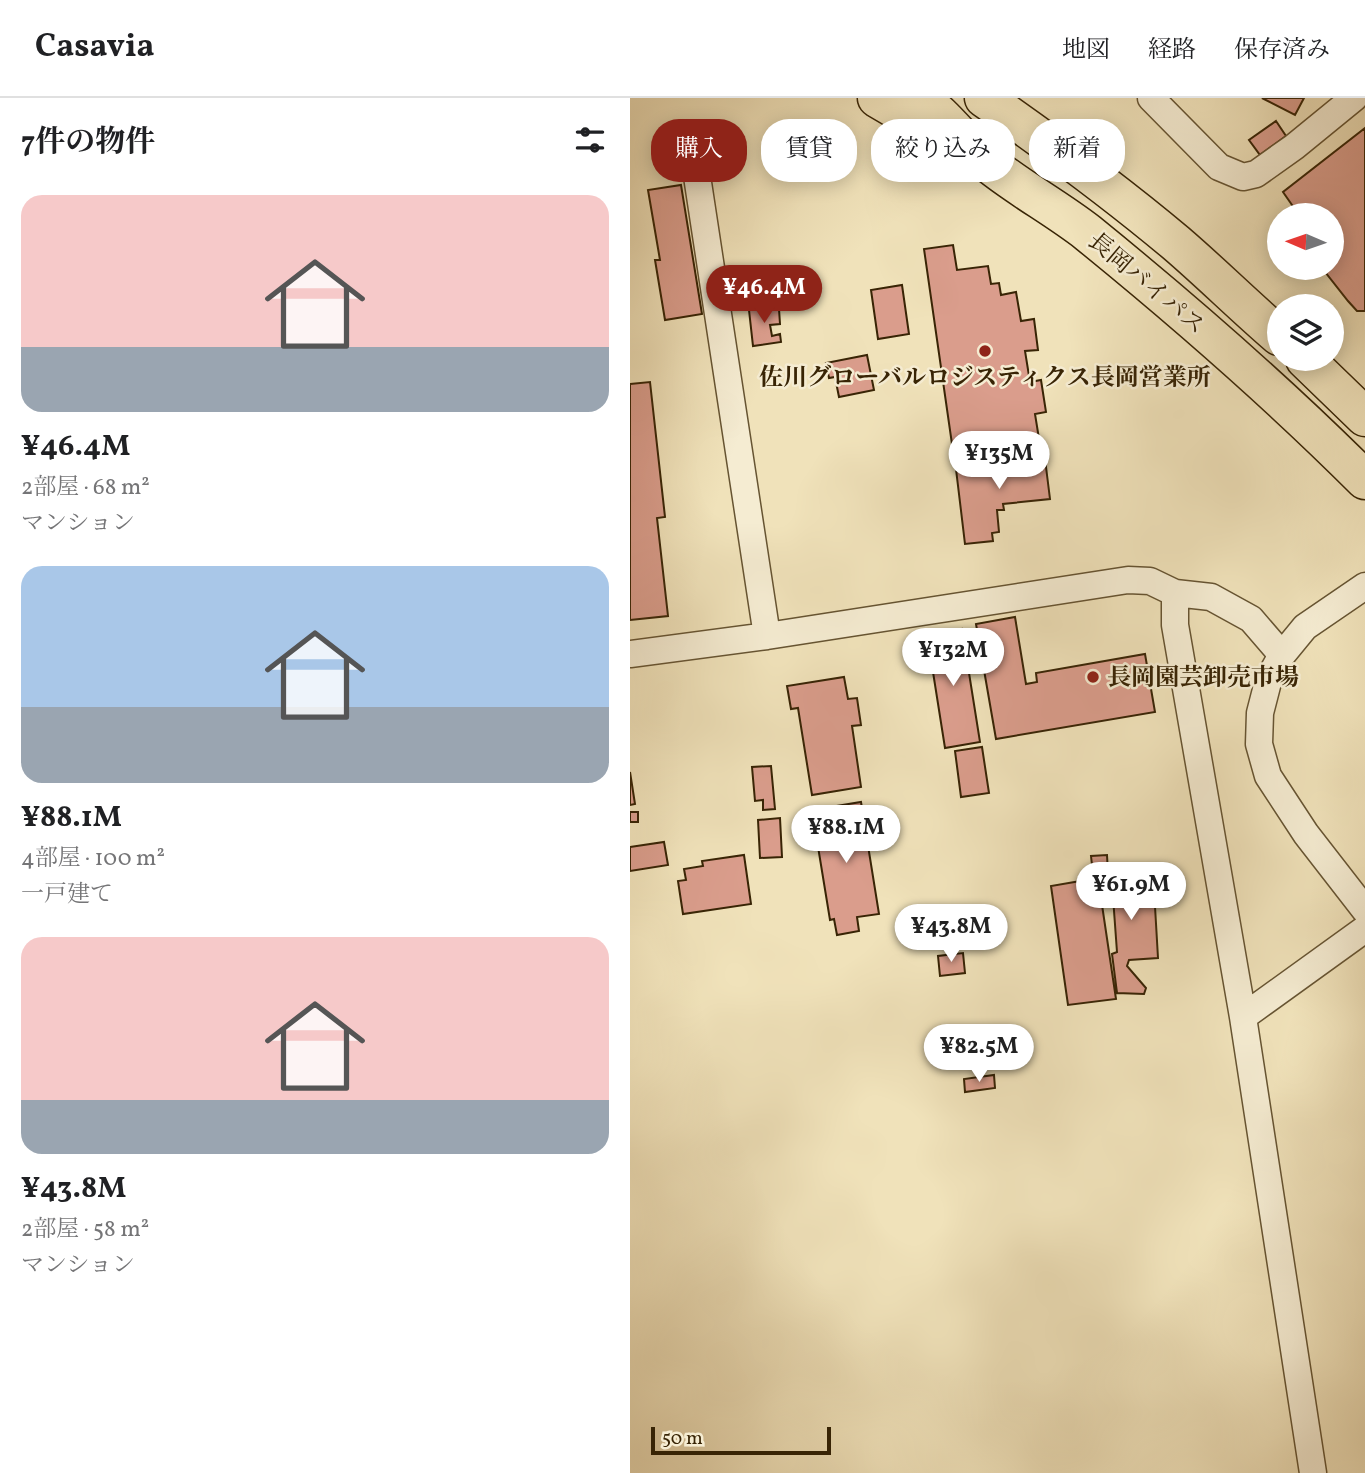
<!DOCTYPE html>
<html lang="ja">
<meta charset="utf-8">
<style>
:root{--surface:#fff;--page:#f2f2f2;--text:#202124;--muted:#757577;--line:#e0e0e0;--accent:#8f2418}
body{margin:0;font-family:Vollkorn,"Noto Serif JP",serif;background:var(--page);color:var(--text);height:100vh;display:flex;flex-direction:column;font-size:26px;white-space:nowrap}
*{box-sizing:border-box;margin:0}
p{font-size:23px;color:var(--muted)}
.icon{flex:none;width:38px;height:38px;fill:none;stroke:currentColor;stroke-width:2;stroke-linecap:round;stroke-linejoin:round}
.map{position:relative;flex:1;overflow:hidden}
.side{display:flex;flex-direction:column;background:var(--surface);width:630px}
.side>*{flex:none}
.banner{position:absolute;left:21px;top:21px;width:609px;height:63px;display:flex;gap:14px}
.needle{width:46px;rotate:272deg}
.tools{position:absolute;left:637px;top:105px;display:grid;gap:14px}
.tools a{display:grid;place-items:center;width:77px;height:77px;border-radius:50%;background:var(--surface);box-shadow:0 4px 18px #0003;font-size:35px}
.scale{position:absolute;left:21px;bottom:18px;width:180px;box-sizing:border-box;padding-left:7px;border:4px solid #382405;border-top:0;font-size:19px;line-height:24px;white-space:nowrap;color:#382405;-webkit-text-stroke:5px #f5ecd2;paint-order:stroke}
.price{position:absolute;translate:-50% -60px;padding:0 16px;border-radius:24px;background:#fff;color:#222;font-size:23px;line-height:46px;filter:drop-shadow(0 2px 4px #0008)}
.price::after{content:'';position:absolute;left:50%;top:42px;width:21px;height:16px;margin-left:-10px;background:inherit;clip-path:polygon(0 0,100% 0,50% 100%)}
.price.current{background:var(--accent);color:#fff}
ul{padding:0;list-style:none}
li{display:grid;align-content:center;gap:14px;height:371px;padding:0 21px}
li span{display:grid;place-items:center;height:217px;border-radius:21px;color:#555}
li>.icon{margin-inline-start:auto}
span .icon{width:126px;height:126px;fill:#fffc;stroke-width:1}
li b{font-size:30px}
h2{display:flex;justify-content:space-between;align-items:center;height:84px;padding:0 21px;font-size:30px}
.tag{padding:0 24px;border-radius:28px;background:var(--surface);box-shadow:0 4px 18px #0003;font-size:24px;line-height:63px}
.tag.current{background:var(--accent);color:#fff}
header{display:flex;align-items:center;gap:42px;box-sizing:border-box;height:98px;padding:0 35px;background:var(--surface);border-bottom:2px solid var(--line)}
header strong{font-size:33px}
nav{display:flex;gap:38px;margin-inline-start:auto;font-size:24px}
main{display:flex;flex:1;min-height:0}
.map>svg:first-child{display:block}
.building{fill:#da9d8c;stroke:#382405;stroke-width:2}
.lines{fill:none;stroke-linecap:round;stroke-linejoin:round}
.minor-casing{stroke:#665432;stroke-width:29}
.highway-casing{stroke:#382405;stroke-width:41}
.minor{stroke:#f5ecd2;stroke-width:26}
.highway{stroke:#f0e2ba;stroke-width:38}
.poi-dot{fill:#8f2418;stroke:#f5ecd2;stroke-width:2.5}
.labels{text-anchor:middle;stroke-width:5;stroke-linejoin:round;paint-order:stroke}
.street-label{font-size:24px;fill:#382405;stroke:#f5ecd2}
.poi-label{font-size:24px;font-weight:bold;fill:#382405;stroke:#f5ecd2}
</style>
<header>
<strong>Casavia</strong>
<nav><a>地図</a><a>経路</a><a>保存済み</a></nav>
</header>
<main>
<section class="side">
<h2>7件の物件<svg class="icon" aria-label="filters" viewBox="0 0 24 24"><path d="M4 7h16M4 17h16"/><circle cx="9" cy="7" r="2"/><circle cx="15" cy="17" r="2"/></svg></h2>
<ul>
<li><span style="background:linear-gradient(#f6c9c9 70%,#9aa5b1 0)"><svg class="icon" aria-label="home" viewBox="0 0 24 24"><path d="M3 11l9-7 9 7M6 9v11h12V9"/></svg></span><div><b>¥46.4M</b><p>2部屋 · 68 m²</p><p>マンション</p></div></li>
<li><span style="background:linear-gradient(#a9c7e8 65%,#9aa5b1 0)"><svg class="icon" aria-label="home" viewBox="0 0 24 24"><path d="M3 11l9-7 9 7M6 9v11h12V9"/></svg></span><div><b>¥88.1M</b><p>4部屋 · 100 m²</p><p>一戸建て</p></div></li>
<li><span style="background:linear-gradient(#f6c9c9 75%,#9aa5b1 0)"><svg class="icon" aria-label="home" viewBox="0 0 24 24"><path d="M3 11l9-7 9 7M6 9v11h12V9"/></svg></span><div><b>¥43.8M</b><p>2部屋 · 58 m²</p><p>マンション</p></div></li>
</ul>
</section>
<div class="map">
<svg width="735" height="1375" viewBox="0 0 735 1375">
<rect width="100%" height="100%" fill="#f0e2ba"/>
<filter id="stains"><feTurbulence type="fractalNoise" baseFrequency=".00286" numOctaves="4"/><feColorMatrix values="0 0 0 0 .2 0 0 0 0 .09 0 0 0 0 .02 0 0 0 .5 -.17"/></filter>
<radialGradient id="worn" r=".72"><stop offset=".6" stop-color="#630" stop-opacity="0"/><stop offset="1" stop-color="#630" stop-opacity=".3"/></radialGradient>
<!-- building -->
<path class="building" d="M 632,0 L 674,0 L 665,17 Z
M 646,23 L 656,38 L 630,57 L 619,42 Z
M 735,30 L 735,213 L 727,213 L 718,203 L 692,170 L 702,170 L 702,117 L 669,117 L 653,94 Z
M 51,87 L 72,216 L 35,222 L 25,162 L 30,162 L 18,92 Z
M 323,147 L 327,172 L 358,168 L 361,186 L 369,185 L 371,197 L 386,194 L 391,223 L 404,221 L 408,252 L 395,253 L 400,284 L 411,282 L 416,314 L 405,316 L 410,347 L 324,360 L 294,151 Z
M 272,187 L 279,236 L 248,241 L 241,192 Z
M 118,203 L 123,203 L 124,211 L 141,209 L 142,212 L 149,211 L 150,226 L 140,227 L 142,238 L 150,236 L 151,244 L 123,248 Z
M 237,257 L 244,292 L 209,299 L 205,279 L 199,280 L 196,265 Z
M 20,284 L 35,419 L 27,420 L 38,518 L 0,522 L 0,286 Z
M 414,353 L 420,401 L 373,406 L 374,412 L 367,412 L 369,434 L 362,435 L 363,443 L 335,446 L 326,371 L 353,367 L 353,360 Z
M 385,519 L 396,586 L 407,584 L 406,575 L 515,556 L 525,614 L 366,641 L 346,526 Z
M 332,531 L 350,644 L 315,650 L 297,536 Z
M 214,579 L 218,601 L 227,600 L 231,627 L 222,628 L 231,689 L 182,697 L 168,610 L 161,611 L 157,588 Z
M 352,649 L 359,695 L 331,699 L 325,653 Z
M 141,668 L 145,711 L 133,712 L 133,702 L 125,703 L 122,669 Z
M 0,674 L 5,706 L 0,707 Z
M 231,704 L 249,816 L 227,819 L 229,833 L 207,837 L 204,821 L 200,822 L 182,712 Z
M 0,714 L 8,714 L 8,724 L 0,724 Z
M 150,720 L 152,759 L 130,760 L 128,722 Z
M 34,744 L 38,767 L 0,773 L 0,749 Z
M 114,757 L 121,806 L 53,816 L 48,783 L 56,782 L 54,771 L 73,768 L 72,763 Z
M 477,757 L 478,776 L 523,774 L 528,860 L 499,862 L 497,868 L 516,890 L 514,896 L 487,895 L 482,856 L 487,854 L 483,799 L 474,800 L 472,766 L 462,767 L 461,758 Z
M 468,780 L 486,901 L 438,907 L 421,788 Z
M 333,855 L 335,875 L 310,878 L 308,858 Z
M 364,977 L 365,990 L 335,994 L 334,981 Z"/>
<g class="lines">
<!-- minor casing -->
<g class="minor-casing">
<path id="minor" d="M 521,0 L 589,69 L 613,79 L 626,76 L 664,49 L 724,0
M 65,65 L 137,538
M 735,488 L 675,529 L 652,557 L 639,580 L 630,615 L 629,646 L 638,678 L 676,736 L 735,812
M 545,495 L 545,527 L 613,919 L 683,1375
M 0,556 L 137,538 L 498,482 L 520,483 L 545,495 L 581,499 L 621,521 L 652,557
M 613,919 L 735,831"/>
</g>
<!-- highway casing -->
<g class="highway-casing">
<path id="highway" d="M 247,0 L 310,37
M 289,0 C 316,18 333,45 358,65 C 390,91 426,110 458,135 C 554,213 647,294 735,382
M 354,0 C 420,46 484,93 546,145 C 581,175 614,208 649,238
M 675,261 L 735,319"/>
</g>
<!-- minor -->
<use href="#minor" class="minor"/>
<!-- highway -->
<use href="#highway" class="highway"/>
</g>
<!-- markers -->
<g class="poi-dot">
<circle cx="355" cy="253" r="7"/>
<circle cx="463" cy="579" r="7"/>
</g>
<g class="labels">
<!-- street labels -->
<g class="street-label">
<text transform="translate(517 185) rotate(40)" y="8">長岡バイパス</text>
</g>
<!-- poi labels -->
<g class="poi-label">
<text x="355" y="287">佐川グローバルロジスティクス長岡営業所</text>
<text x="477" y="587" text-anchor="start">長岡園芸卸売市場</text>
</g>
</g>
<rect width="100%" height="100%" filter="url(#stains)"/>
<rect width="100%" height="100%" fill="url(#worn)"/>
</svg>
<div class="tools">
<a><svg class="needle" viewBox="-14 -14 28 28"><path d="M0-13l5 13h-10z" fill="#e53935"/><path d="M0 13l5-13h-10z" fill="#757577"/></svg></a>
<a><svg class="icon" aria-label="layers" viewBox="0 0 24 24"><path d="M12 4l9 5-9 5-9-5zM3 14l9 5 9-5"/></svg></a>
</div>
<div class="scale">50 m</div>
<b class="price current" style="left:134px;top:227px">¥46.4M</b>
<b class="price" style="left:369px;top:393px">¥135M</b>
<b class="price" style="left:323px;top:590px">¥132M</b>
<b class="price" style="left:216px;top:767px">¥88.1M</b>
<b class="price" style="left:501px;top:824px">¥61.9M</b>
<b class="price" style="left:321px;top:866px">¥43.8M</b>
<b class="price" style="left:349px;top:986px">¥82.5M</b>
<div class="banner">
<a class="tag current">購入</a>
<a class="tag">賃貸</a>
<a class="tag">絞り込み</a>
<a class="tag">新着</a>
</div>
</div>
</main>
